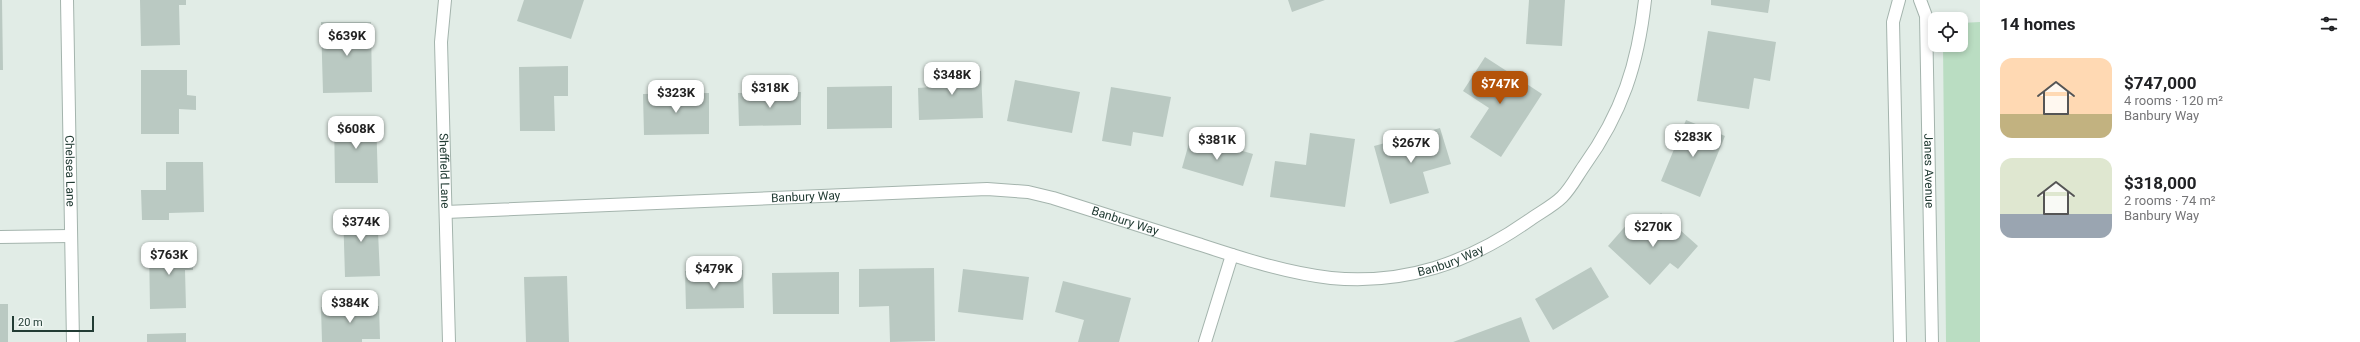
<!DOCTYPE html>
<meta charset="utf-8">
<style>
:root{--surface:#fff;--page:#f2f2f2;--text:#202124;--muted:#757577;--accent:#b45309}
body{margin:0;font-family:Roboto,sans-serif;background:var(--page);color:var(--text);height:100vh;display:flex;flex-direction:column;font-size:15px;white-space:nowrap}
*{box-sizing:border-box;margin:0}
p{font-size:13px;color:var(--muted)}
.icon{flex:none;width:22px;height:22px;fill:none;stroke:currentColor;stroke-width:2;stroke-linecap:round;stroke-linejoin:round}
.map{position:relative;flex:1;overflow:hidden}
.sheet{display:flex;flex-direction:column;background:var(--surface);width:380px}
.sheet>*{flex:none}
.buttons{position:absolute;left:1928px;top:12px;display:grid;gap:8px}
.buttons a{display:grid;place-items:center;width:40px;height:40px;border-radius:8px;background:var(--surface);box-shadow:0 2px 6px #0003;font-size:20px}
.scale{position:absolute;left:12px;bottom:10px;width:82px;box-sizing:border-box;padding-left:4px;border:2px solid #223c34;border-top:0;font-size:11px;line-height:14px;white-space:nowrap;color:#223c34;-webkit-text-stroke:3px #f2f8f5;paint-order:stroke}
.price{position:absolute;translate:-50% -34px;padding:0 9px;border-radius:8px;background:#fff;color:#222;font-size:13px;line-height:26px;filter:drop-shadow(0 1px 2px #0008)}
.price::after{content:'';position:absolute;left:50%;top:24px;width:12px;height:9px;margin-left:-6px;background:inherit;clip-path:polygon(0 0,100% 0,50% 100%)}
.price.current{background:var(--accent);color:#fff}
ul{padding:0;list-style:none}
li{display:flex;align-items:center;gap:12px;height:100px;padding:0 20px}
li span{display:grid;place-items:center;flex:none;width:112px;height:80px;border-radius:12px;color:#555}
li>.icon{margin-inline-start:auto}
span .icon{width:48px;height:48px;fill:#fffc;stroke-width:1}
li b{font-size:17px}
h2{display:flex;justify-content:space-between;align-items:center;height:48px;padding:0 20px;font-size:17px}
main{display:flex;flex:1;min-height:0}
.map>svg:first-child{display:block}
.green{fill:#baddc2}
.building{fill:#bac9c2}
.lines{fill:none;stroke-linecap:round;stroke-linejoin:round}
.minor-casing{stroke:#a4b4ad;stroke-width:14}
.minor{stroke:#fff;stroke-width:12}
.labels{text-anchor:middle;stroke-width:3;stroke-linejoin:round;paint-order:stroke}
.street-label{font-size:12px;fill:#223c34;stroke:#f2f8f5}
</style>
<main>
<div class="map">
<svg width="1980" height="342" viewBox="0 0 1980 342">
<rect width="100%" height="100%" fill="#e1ece6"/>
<!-- green -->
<path class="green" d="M 1980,22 L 1980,342 L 1946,342 L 1943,45 L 1961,45 L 1961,23 Z"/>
<!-- building -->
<path class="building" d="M 0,0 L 2,0 L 3,70 L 0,70 Z
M 140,0 L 186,0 L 186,5 L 179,5 L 180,45 L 141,46 Z
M 524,0 L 584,0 L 571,39 L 517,21 Z
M 1288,0 L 1325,0 L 1292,12 Z
M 1529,0 L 1565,0 L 1562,46 L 1526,44 Z
M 1711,0 L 1770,0 L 1768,13 L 1711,5 Z
M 321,22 L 371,22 L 372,92 L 323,93 Z
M 1708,31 L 1776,42 L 1770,81 L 1754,78 L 1749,109 L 1697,101 Z
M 1485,57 L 1542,94 L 1501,157 L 1470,137 L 1489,108 L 1463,91 Z
M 568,66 L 568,96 L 554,96 L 555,131 L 520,131 L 519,67 Z
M 141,70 L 187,70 L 187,95 L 196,96 L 196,110 L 179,109 L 179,134 L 141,134 Z
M 981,71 L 983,118 L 919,120 L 918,88 L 931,87 L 930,72 Z
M 1015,80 L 1080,92 L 1072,133 L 1007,121 Z
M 892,86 L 892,128 L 827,129 L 827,87 Z
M 1111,87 L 1171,97 L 1163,137 L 1133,132 L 1131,146 L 1102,141 Z
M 801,92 L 801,125 L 739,126 L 738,93 Z
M 709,93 L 709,134 L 644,135 L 643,94 Z
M 376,116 L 378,183 L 335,183 L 334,118 Z
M 1686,120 L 1725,136 L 1700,197 L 1661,181 Z
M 1440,128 L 1451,164 L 1423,172 L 1429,193 L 1390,204 L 1374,146 Z
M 1310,133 L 1355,139 L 1345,207 L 1270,197 L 1275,161 L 1306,165 Z
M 1191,136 L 1253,154 L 1243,186 L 1182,168 Z
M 166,162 L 203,162 L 204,212 L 169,213 L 169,220 L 142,220 L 141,190 L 166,190 Z
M 377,209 L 380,276 L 345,277 L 343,210 Z
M 1661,213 L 1698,246 L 1678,269 L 1670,263 L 1650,285 L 1608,246 L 1629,222 L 1642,233 Z
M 192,245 L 193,270 L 185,270 L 186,308 L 150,309 L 149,246 Z
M 1591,267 L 1609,297 L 1553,330 L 1535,299 Z
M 934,268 L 935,341 L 890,342 L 889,306 L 859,307 L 859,269 Z
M 963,269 L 1029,277 L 1023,320 L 958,312 Z
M 743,270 L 744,308 L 686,309 L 685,271 Z
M 839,272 L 839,314 L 773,314 L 772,273 Z
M 567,276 L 569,342 L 526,342 L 524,277 Z
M 1063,281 L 1131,298 L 1119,342 L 1078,342 L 1084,320 L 1055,312 Z
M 0,304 L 8,304 L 8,342 L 0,342 Z
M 379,306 L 380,339 L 362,339 L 362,342 L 322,342 L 321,307 Z
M 1521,317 L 1530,342 L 1453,342 Z
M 186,333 L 186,342 L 147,342 L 147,334 Z"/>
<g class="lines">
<!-- minor casing -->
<g class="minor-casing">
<g id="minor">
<path id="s1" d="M 67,0 L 73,342"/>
<path id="s2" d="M 445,0 L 441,42 L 449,342"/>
<path d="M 1899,0 L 1893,22 L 1900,342"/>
<path id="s3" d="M 1920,0 L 1926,16 L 1932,342"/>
<path id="s4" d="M 446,212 L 987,189 L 1028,192 L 1053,198 C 1101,213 1150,229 1198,244 C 1241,258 1286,273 1331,278 C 1405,285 1468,263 1528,221 C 1539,213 1553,206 1562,197 C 1571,188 1577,176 1584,166 C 1622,113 1638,64 1645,0"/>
<path d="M 0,237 L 70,236"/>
<path d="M 1205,342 L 1232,255"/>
</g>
</g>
<!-- minor -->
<use href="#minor" class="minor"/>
</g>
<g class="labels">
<!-- street labels -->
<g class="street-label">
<text dy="4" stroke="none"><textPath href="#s1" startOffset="171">Chelsea Lane</textPath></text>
<text dy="4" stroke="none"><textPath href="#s2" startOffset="171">Sheffield Lane</textPath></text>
<text dy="4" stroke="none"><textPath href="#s3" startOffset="172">Janes Avenue</textPath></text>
<text dy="4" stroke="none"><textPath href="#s4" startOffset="360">Banbury Way</textPath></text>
<text dy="4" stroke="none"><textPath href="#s4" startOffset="684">Banbury Way</textPath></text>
<text dy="4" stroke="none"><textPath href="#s4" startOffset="1020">Banbury Way</textPath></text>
</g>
</g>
</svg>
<div class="buttons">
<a><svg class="icon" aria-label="locate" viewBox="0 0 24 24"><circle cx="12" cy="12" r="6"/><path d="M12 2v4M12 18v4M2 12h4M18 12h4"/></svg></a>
</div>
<div class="scale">20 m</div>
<b class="price" style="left:347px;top:57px">$639K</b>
<b class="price" style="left:952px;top:96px">$348K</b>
<b class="price current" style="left:1500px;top:105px">$747K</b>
<b class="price" style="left:770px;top:109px">$318K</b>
<b class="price" style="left:676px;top:114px">$323K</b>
<b class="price" style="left:356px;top:150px">$608K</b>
<b class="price" style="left:1693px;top:158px">$283K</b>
<b class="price" style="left:1217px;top:161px">$381K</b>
<b class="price" style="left:1411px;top:164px">$267K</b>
<b class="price" style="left:361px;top:243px">$374K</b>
<b class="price" style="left:1653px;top:248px">$270K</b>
<b class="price" style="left:169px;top:276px">$763K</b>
<b class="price" style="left:714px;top:290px">$479K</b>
<b class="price" style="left:350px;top:324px">$384K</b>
</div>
<section class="sheet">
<h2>14 homes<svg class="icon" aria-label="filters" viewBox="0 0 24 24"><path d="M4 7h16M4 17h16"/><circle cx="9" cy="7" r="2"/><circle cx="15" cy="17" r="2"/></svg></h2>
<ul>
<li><span style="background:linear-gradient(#ffd9b3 70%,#c2b280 0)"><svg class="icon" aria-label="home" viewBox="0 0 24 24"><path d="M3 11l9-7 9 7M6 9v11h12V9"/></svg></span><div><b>$747,000</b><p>4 rooms · 120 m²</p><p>Banbury Way</p></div></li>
<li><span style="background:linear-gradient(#dfe7d0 70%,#9aa5b1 0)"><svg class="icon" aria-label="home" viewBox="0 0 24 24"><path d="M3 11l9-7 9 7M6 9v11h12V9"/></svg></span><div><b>$318,000</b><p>2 rooms · 74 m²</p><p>Banbury Way</p></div></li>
</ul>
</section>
</main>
